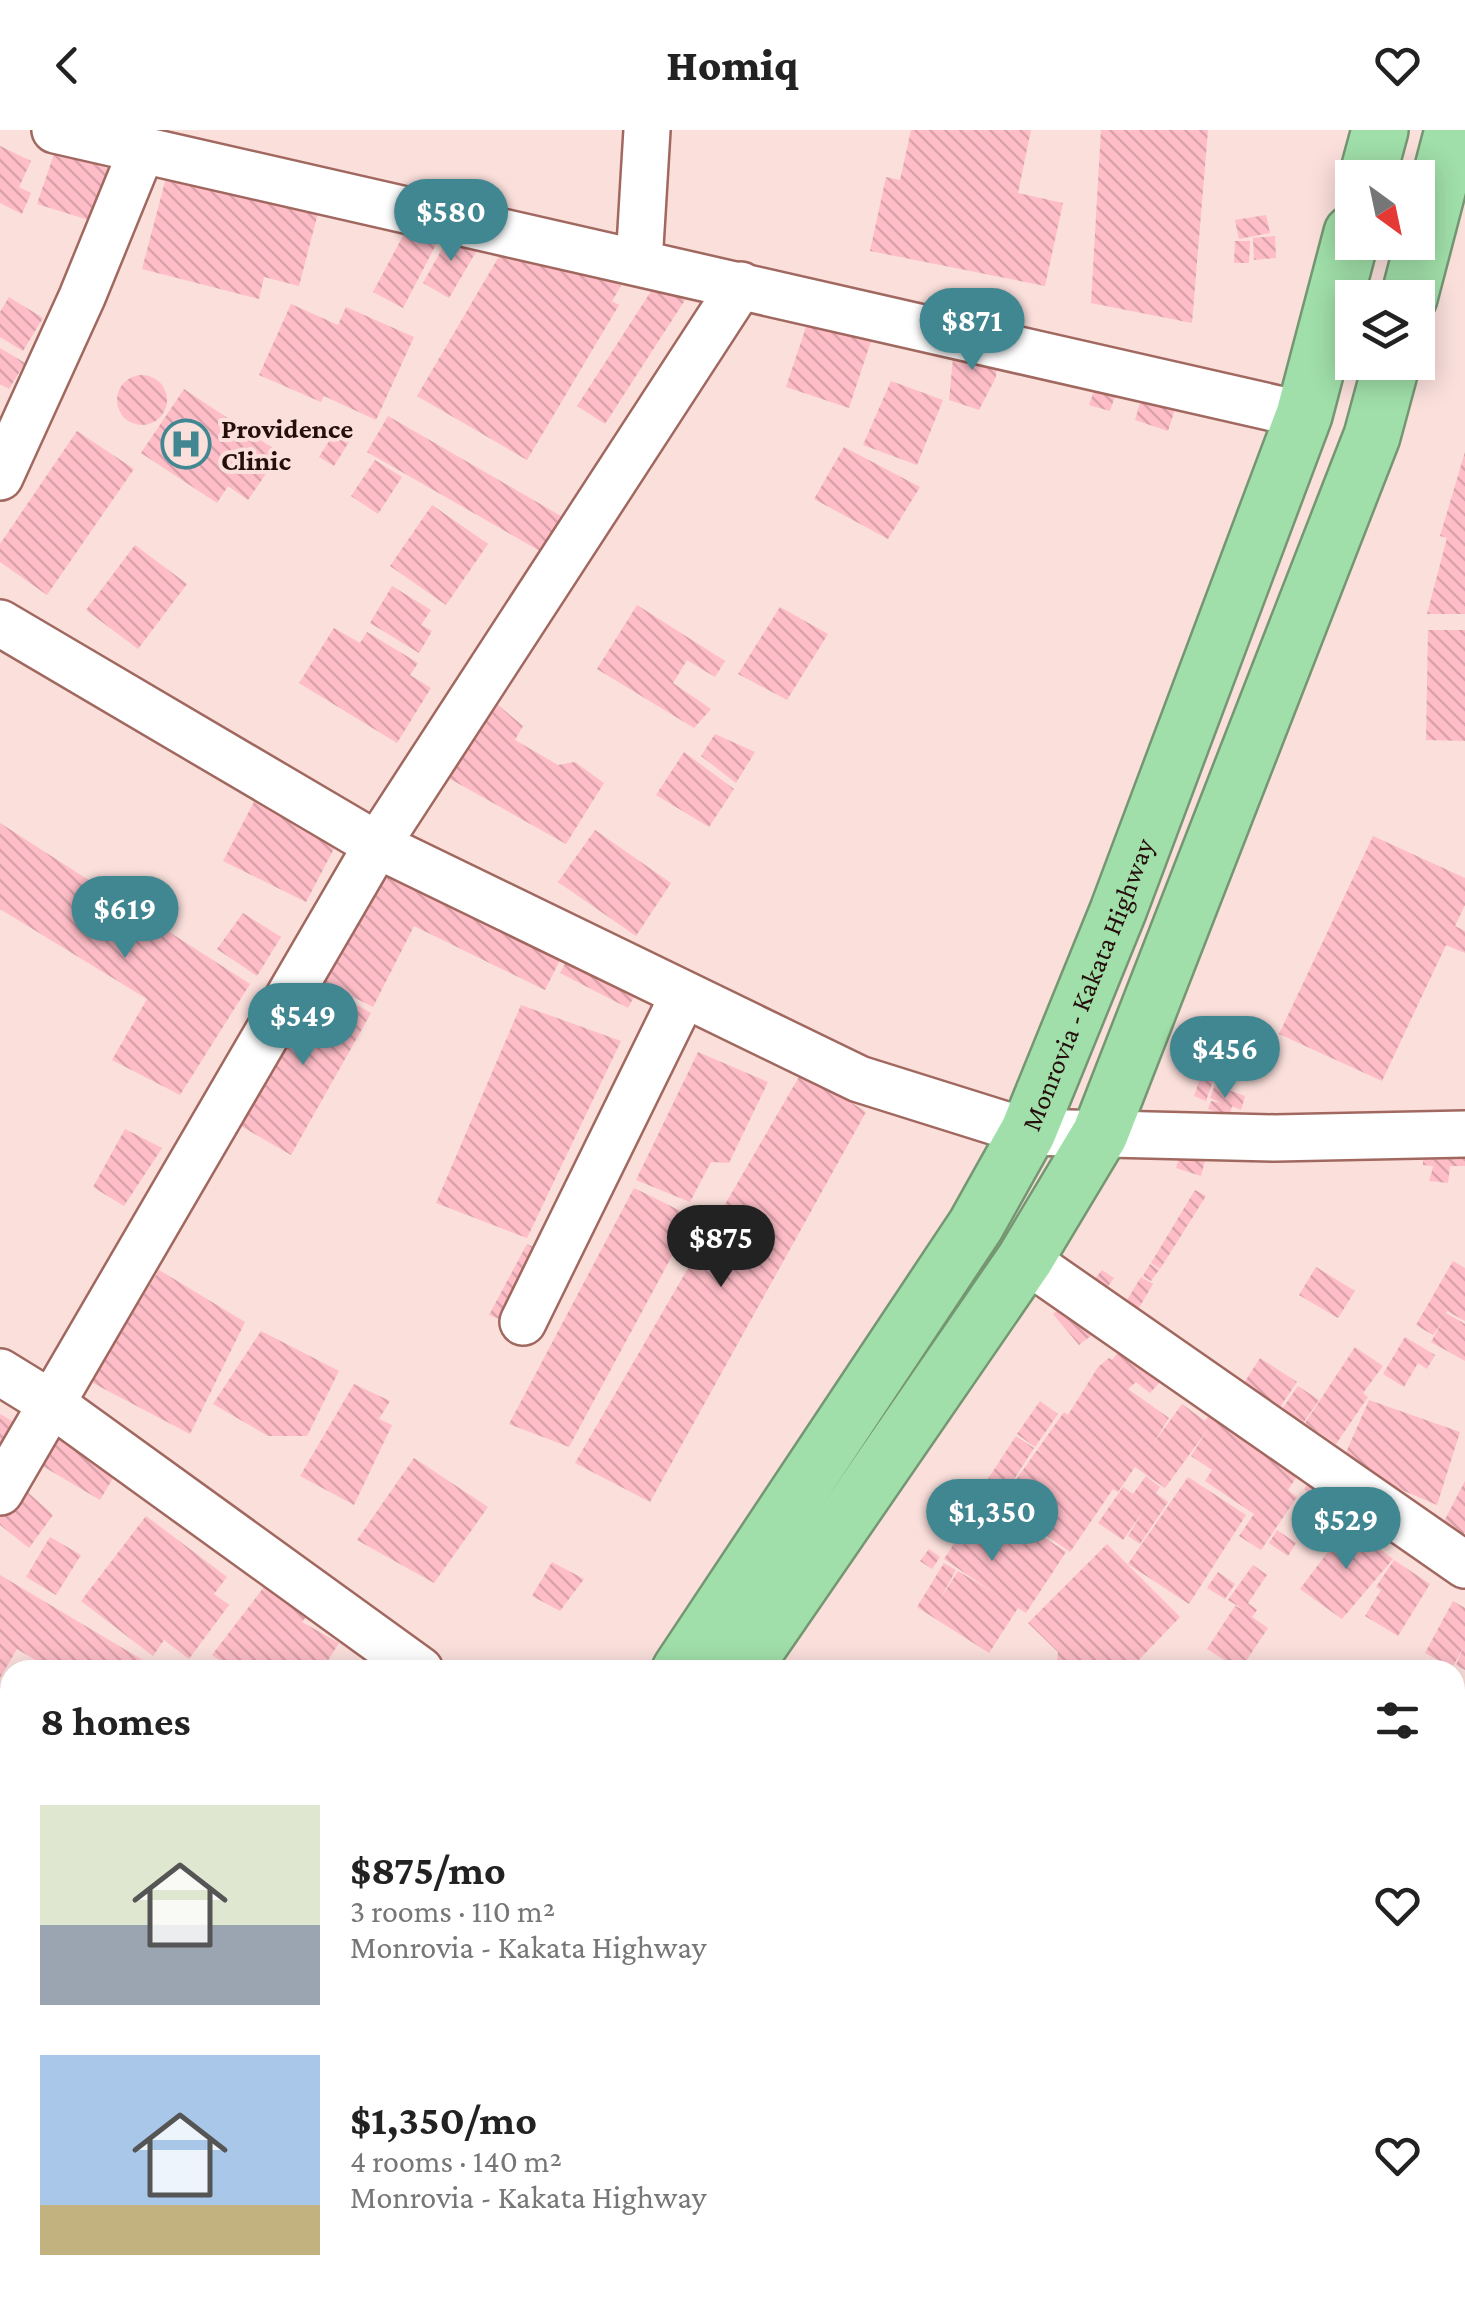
<!DOCTYPE html>
<meta charset="utf-8">
<style>
:root{--surface:#fff;--page:#f2f2f2;--text:#222;--muted:#767676;--accent:#418791}
body{margin:0;font-family:"Crimson Pro",serif;background:var(--page);color:var(--text);height:100vh;display:flex;flex-direction:column;font-size:38px;white-space:nowrap}
*{box-sizing:border-box;margin:0}
p{font-size:32px;color:var(--muted)}
.icon{flex:none;width:55px;height:55px;fill:none;stroke:currentColor;stroke-width:2;stroke-linecap:round;stroke-linejoin:round}
.map{position:relative;flex:1;overflow:hidden}
.sheet{position:absolute;left:0px;top:1530px;width:1465px;height:642px;display:flex;flex-direction:column;background:var(--surface);border-radius:30px 30px 0 0;box-shadow:0 5px 25px #0003}
.sheet>*{flex:none}
.needle{width:65px;rotate:147deg}
.buttons{position:absolute;left:1335px;top:30px;display:grid;gap:20px}
.buttons a{display:grid;place-items:center;width:100px;height:100px;border-radius:0px;background:var(--surface);box-shadow:0 5px 25px #0003;font-size:50px}
.price{position:absolute;translate:-50% -85px;padding:0 22px;border-radius:35px;background:var(--accent);color:#fff;font-size:32px;line-height:65px;filter:drop-shadow(0 2px 5px #0008)}
.price::after{content:'';position:absolute;left:50%;top:60px;width:30px;height:22px;margin-left:-15px;background:inherit;clip-path:polygon(0 0,100% 0,50% 100%)}
.price.active{background:#222;color:#fff}
ul{padding:0;list-style:none}
li{display:flex;align-items:center;gap:30px;height:250px;padding:0 40px}
li span{display:grid;place-items:center;flex:none;width:280px;height:200px;border-radius:0px;color:#555}
li>.icon{margin-inline-start:auto}
span .icon{width:120px;height:120px;fill:#fffc;stroke-width:1}
li b{font-size:42px}
h2{display:flex;justify-content:space-between;align-items:center;height:120px;padding:0 40px;font-size:42px}
header{display:flex;justify-content:space-between;align-items:center;height:130px;padding:0 40px;background:var(--surface);font-size:45px;font-weight:800}
.map>svg:first-child{display:block}
.building{fill:url(#building-back-hatch)}
.lines{fill:none;stroke-linecap:round;stroke-linejoin:round}
.minor-casing{stroke:#a16860;stroke-width:50}
.highway-casing{stroke:#759672;stroke-width:60}
.minor{stroke:#fff;stroke-width:45}
.highway{stroke:#a0dfa9;stroke-width:55}
.labels{text-anchor:middle;stroke-width:8;stroke-linejoin:round;paint-order:stroke}
.poi-label{font-size:28px;font-weight:bold;fill:#250f0c;stroke:#fadfdb;text-anchor:start}
.street-label{font-size:28px;fill:#250f0c;stroke:#fadfdb}
</style>
<header><svg class="icon" aria-label="back" viewBox="0 0 24 24"><path d="M15 5l-7 7 7 7"/></svg>Homiq<svg class="icon" aria-label="heart" viewBox="0 0 24 24"><path d="M12 20l-8-8c-3-5 5-10 8-4 3-6 11-1 8 4z"/></svg></header>
<div class="map">
<svg width="1465" height="2171" viewBox="0 0 1465 2171">
<defs>
<pattern id="building-back-hatch" width="6" height="6" patternUnits="userSpaceOnUse" patternTransform="scale(2.5)"><rect width="6" height="6" fill="#febdc7"/><path d="M-1 5l2 2M0 0l6 6M5-1l2 2" fill="none" stroke="#daa1aa"/></pattern>
</defs>
<rect width="100%" height="100%" fill="#fadfdb"/>
<!-- building -->
<path class="building" d="M 911,0 L 1031,0 L 1018,63 L 1063,73 L 1045,156 L 870,121 L 886,47 L 900,50 Z
M 1101,0 L 1208,0 L 1192,193 L 1091,173 Z
M 0,16 L 31,31 L 19,57 L 31,63 L 22,84 L 0,73 Z
M 55,21 L 122,43 L 105,95 L 37,74 Z
M 167,44 L 318,83 L 299,156 L 264,147 L 259,169 L 142,139 Z
M 1266,85 L 1270,103 L 1239,109 L 1235,90 Z
M 413,87 L 442,103 L 403,178 L 373,162 Z
M 453,99 L 480,115 L 449,168 L 423,153 Z
M 1275,106 L 1276,128 L 1254,130 L 1253,108 Z
M 508,111 L 548,114 L 621,156 L 612,171 L 619,175 L 527,330 L 417,266 Z
M 1235,111 L 1250,111 L 1249,133 L 1234,133 Z
M 657,152 L 685,170 L 605,294 L 577,276 Z
M 9,167 L 43,188 L 23,221 L 0,207 L 0,182 Z
M 291,174 L 338,195 L 346,177 L 414,207 L 376,290 L 324,266 L 321,272 L 259,245 Z
M 811,182 L 874,202 L 849,278 L 786,257 Z
M 955,207 L 997,219 L 996,247 L 979,280 L 949,270 Z
M 0,218 L 25,233 L 9,259 L 0,254 Z
M117 270a25 25 0 1 1 50 0a25 25 0 1 1-50 0Z
M 891,251 L 943,270 L 917,335 L 863,315 Z
M 1097,253 L 1117,260 L 1110,281 L 1089,275 Z
M 184,259 L 280,323 L 248,370 L 228,356 L 217,373 L 141,323 Z
M 1142,266 L 1176,276 L 1168,301 L 1135,290 Z
M 388,286 L 561,386 L 540,421 L 367,322 Z
M 338,297 L 352,307 L 334,336 L 319,327 Z
M 77,301 L 134,339 L 47,465 L 0,432 L 0,414 Z
M 844,317 L 920,357 L 888,409 L 814,369 Z
M 1465,322 L 1465,484 L 1427,484 L 1447,408 L 1440,406 Z
M 375,330 L 402,347 L 378,384 L 351,366 Z
M 432,375 L 488,414 L 446,475 L 390,436 Z
M 135,415 L 187,454 L 138,519 L 86,480 Z
M 392,456 L 431,480 L 421,495 L 432,501 L 419,523 L 370,493 Z
M 637,475 L 725,531 L 715,547 L 687,530 L 673,553 L 711,579 L 694,598 L 597,539 Z
M 780,477 L 828,504 L 787,570 L 738,544 Z
M 334,498 L 360,513 L 367,502 L 418,533 L 410,545 L 431,558 L 397,613 L 299,553 Z
M 1428,500 L 1465,500 L 1465,611 L 1426,610 Z
M 498,575 L 523,596 L 515,610 L 558,635 L 575,632 L 604,653 L 566,714 L 445,646 Z
M 715,604 L 755,622 L 736,653 L 701,626 Z
M 684,622 L 734,659 L 709,697 L 656,665 Z
M 255,670 L 337,713 L 306,772 L 223,731 Z
M 0,693 L 250,854 L 180,965 L 112,930 L 147,869 L 0,779 Z
M 595,700 L 671,753 L 636,806 L 558,752 Z
M 1373,706 L 1465,748 L 1465,775 L 1455,796 L 1465,801 L 1465,823 L 1446,815 L 1382,951 L 1279,904 Z
M 381,725 L 567,816 L 545,860 L 414,796 L 373,877 L 319,850 Z
M 243,783 L 281,807 L 257,846 L 217,819 Z
M 574,816 L 643,850 L 628,878 L 560,843 Z
M 316,852 L 371,883 L 291,1025 L 236,993 Z
M 521,875 L 621,911 L 527,1108 L 436,1073 Z
M 698,922 L 768,952 L 729,1033 L 711,1032 L 690,1072 L 636,1050 Z
M 803,940 L 866,982 L 650,1372 L 575,1333 Z
M 1202,943 L 1214,947 L 1206,971 L 1194,966 Z
M 1215,955 L 1245,966 L 1241,980 L 1232,976 L 1229,987 L 1208,979 L 1211,971 L 1222,973 L 1210,968 Z
M 125,999 L 162,1018 L 124,1076 L 93,1057 Z
M 1182,1019 L 1206,1027 L 1201,1046 L 1176,1038 Z
M 1413,1020 L 1465,1022 L 1465,1036 L 1450,1036 L 1448,1053 L 1429,1051 L 1432,1041 L 1435,1028 L 1433,1036 L 1423,1035 L 1423,1028 L 1412,1028 Z
M 634,1058 L 693,1087 L 569,1317 L 509,1294 Z
M 1195,1060 L 1206,1066 L 1160,1139 L 1151,1133 Z
M 527,1114 L 549,1125 L 511,1194 L 489,1185 Z
M 1453,1131 L 1465,1138 L 1465,1191 L 1447,1181 L 1446,1183 L 1465,1194 L 1465,1231 L 1431,1212 L 1442,1192 L 1433,1205 L 1416,1195 Z
M 1150,1134 L 1159,1140 L 1151,1151 L 1143,1146 Z
M 1316,1137 L 1355,1161 L 1338,1188 L 1299,1165 Z
M 159,1140 L 245,1192 L 190,1304 L 91,1252 Z
M 1102,1140 L 1114,1148 L 1106,1159 L 1094,1150 Z
M 1141,1147 L 1153,1154 L 1133,1188 L 1121,1180 Z
M 1071,1170 L 1096,1202 L 1079,1215 L 1053,1184 Z
M 261,1201 L 339,1241 L 307,1306 L 268,1306 L 213,1274 Z
M 1405,1207 L 1435,1225 L 1427,1239 L 1418,1233 L 1404,1257 L 1383,1244 Z
M 1124,1215 L 1161,1251 L 1150,1263 L 1136,1252 L 1128,1259 L 1169,1288 L 1153,1314 L 1182,1274 L 1205,1291 L 1215,1277 L 1303,1337 L 1288,1360 L 1297,1367 L 1261,1420 L 1239,1406 L 1254,1384 L 1205,1351 L 1212,1340 L 1191,1326 L 1208,1299 L 1165,1358 L 1135,1337 L 1118,1362 L 1113,1359 L 1070,1422 L 1000,1373 L 1037,1320 L 1042,1324 L 1038,1319 L 1064,1282 L 1068,1285 L 1098,1237 L 1109,1228 L 1112,1230 Z
M 1355,1217 L 1383,1236 L 1363,1263 L 1368,1267 L 1336,1314 L 1305,1293 Z
M 1260,1228 L 1297,1252 L 1278,1280 L 1242,1256 Z
M 354,1254 L 390,1271 L 379,1289 L 392,1295 L 354,1375 L 300,1346 Z
M 1298,1256 L 1319,1270 L 1299,1299 L 1278,1285 Z
M 1369,1270 L 1460,1302 L 1437,1375 L 1341,1334 Z
M 1040,1271 L 1058,1284 L 1035,1317 L 1017,1304 Z
M 0,1284 L 17,1294 L 4,1316 L 0,1314 Z
M 53,1299 L 119,1338 L 100,1370 L 34,1331 Z
M 1016,1306 L 1034,1318 L 969,1420 L 999,1377 L 1066,1422 L 1026,1483 L 1018,1478 L 989,1523 L 917,1477 L 944,1433 L 956,1440 L 939,1471 L 958,1441 L 991,1461 L 944,1429 L 986,1365 L 980,1361 Z
M 414,1328 L 488,1377 L 434,1453 L 357,1410 Z
M 1315,1345 L 1344,1370 L 1332,1384 L 1304,1359 Z
M 1146,1346 L 1160,1357 L 1156,1363 L 1168,1372 L 1140,1414 L 1128,1406 L 1144,1380 L 1123,1410 L 1098,1393 L 1123,1357 L 1133,1364 Z
M 1188,1347 L 1246,1385 L 1189,1474 L 1128,1434 Z
M 1465,1351 L 1465,1402 L 1461,1409 L 1440,1399 Z
M 22,1357 L 53,1385 L 29,1418 L 0,1395 L 0,1387 Z
M 146,1386 L 227,1447 L 214,1464 L 229,1475 L 189,1529 L 164,1510 L 153,1526 L 81,1471 Z
M 1348,1395 L 1393,1429 L 1342,1489 L 1300,1459 Z
M 1277,1400 L 1296,1413 L 1288,1426 L 1269,1413 Z
M 50,1407 L 81,1425 L 56,1465 L 26,1447 Z
M 1107,1414 L 1180,1487 L 1129,1540 L 1078,1540 L 1075,1537 L 1064,1540 L 1057,1533 L 1058,1522 L 1028,1493 Z
M 929,1419 L 940,1427 L 932,1439 L 920,1431 Z
M 1394,1430 L 1430,1454 L 1398,1506 L 1365,1486 L 1381,1460 L 1376,1457 Z
M 552,1432 L 584,1449 L 560,1481 L 532,1466 Z
M 1253,1435 L 1267,1445 L 1248,1473 L 1257,1480 L 1252,1487 L 1268,1498 L 1240,1540 L 1207,1519 L 1235,1476 L 1244,1480 L 1228,1470 Z
M 1218,1442 L 1235,1454 L 1225,1469 L 1207,1458 Z
M 0,1445 L 146,1532 L 141,1540 L 52,1540 L 17,1519 L 0,1548 Z
M 267,1453 L 311,1481 L 302,1492 L 339,1513 L 322,1540 L 233,1540 L 212,1525 Z
M 1453,1471 L 1465,1478 L 1465,1540 L 1456,1535 L 1463,1518 L 1452,1538 L 1425,1523 Z
M 0,1555 L 10,1561 L 10,1621 L 0,1615 Z
M 0,1789 L 10,1795 L 10,1832 L 0,1826 Z
M 1455,1882 L 1465,1888 L 1455,1905 Z
M 1455,2037 L 1463,2042 L 1460,2049 L 1465,2052 L 1465,2069 L 1455,2086 Z
M 0,2114 L 10,2120 L 10,2162 L 72,2162 L 66,2171 L 0,2171 Z
M 1455,2125 L 1465,2129 L 1465,2145 L 1455,2141 Z
M 495,2162 L 617,2162 L 612,2171 L 490,2171 Z
M 681,2162 L 720,2162 L 717,2167 L 723,2171 L 675,2171 Z
M 1152,2162 L 1187,2162 L 1199,2168 L 1148,2171 Z
M 1233,2162 L 1296,2162 L 1293,2171 L 1229,2171 Z
M 1309,2162 L 1376,2162 L 1372,2171 L 1305,2171 Z"/>
<g class="lines">
<!-- minor casing -->
<g class="minor-casing">
<path id="minor" d="M 55,0 L 1304,285
M 639,133 L 647,0
M 0,347 L 82,167 L 142,20
M 0,493 L 377,715 L 859,949 L 1028,1002 L 1275,1008 L 1465,1004
M 1025,1129 L 1465,1435
M 523,1192 L 684,864
M 0,1242 L 52,1274 L 420,1540
M 0,1362 L 377,715 L 741,155
M 0,2089 L 10,2096
M 106,2162 L 118,2171
M 1104,2171 L 1110,2162"/>
</g>
<!-- highway casing -->
<g class="highway-casing">
<g id="highway">
<path d="M 1367,48 L 1380,0"/>
<path d="M 1409,168 L 1453,0"/>
<path id="s1" d="M 680,1540 L 976,1095 L 1028,1002 L 1118,781 L 1304,285 L 1352,103"/>
<path d="M 742,1540 L 1025,1129 L 1100,1004 L 1372,306 L 1392,232"/>
<path d="M 285,2171 L 290,2162"/>
<path d="M 345,2171 L 350,2162"/>
</g>
</g>
<!-- minor -->
<use href="#minor" class="minor"/>
<!-- highway -->
<use href="#highway" class="highway"/>
</g>
<!-- icons -->
<defs>
<g id="hospital-ring" transform="scale(2.5)"><circle r="9.5" fill="#fadfdb" stroke="#418791" stroke-width="1.5"/><path d="M-5-5h3v3.5h4V-5h3V5h-3V1.5h-4V5h-3Z" fill="#418791"/></g>
</defs>
<g fill-rule="evenodd">
<use href="#hospital-ring" x="186" y="314"/>
</g>
<g class="labels">
<!-- poi labels -->
<g class="poi-label">
<text x="221" y="308">Providence<tspan x="221" dy="32">Clinic</tspan></text>
</g>
<!-- street labels -->
<g class="street-label">
<text dy="10" stroke="none"><textPath href="#s1" startOffset="800">Monrovia - Kakata Highway</textPath></text>
</g>
</g>
</svg>
<div class="buttons">
<a><svg class="needle" viewBox="-14 -14 28 28"><path d="M0-13l5 13h-10z" fill="#e53935"/><path d="M0 13l5-13h-10z" fill="#767676"/></svg></a>
<a><svg class="icon" aria-label="layers" viewBox="0 0 24 24"><path d="M12 4l9 5-9 5-9-5zM3 14l9 5 9-5"/></svg></a>
</div>
<b class="price" style="left:451px;top:134px">$580</b>
<b class="price" style="left:972px;top:243px">$871</b>
<b class="price" style="left:125px;top:831px">$619</b>
<b class="price" style="left:303px;top:938px">$549</b>
<b class="price" style="left:1225px;top:971px">$456</b>
<b class="price active" style="left:721px;top:1160px">$875</b>
<b class="price" style="left:992px;top:1434px">$1,350</b>
<b class="price" style="left:1346px;top:1442px">$529</b>
<section class="sheet">
<h2>8 homes<svg class="icon" aria-label="filters" viewBox="0 0 24 24"><path d="M4 7h16M4 17h16"/><circle cx="9" cy="7" r="2"/><circle cx="15" cy="17" r="2"/></svg></h2>
<ul>
<li><span style="background:linear-gradient(#dfe7d0 60%,#9aa5b1 0)"><svg class="icon" aria-label="home" viewBox="0 0 24 24"><path d="M3 11l9-7 9 7M6 9v11h12V9"/></svg></span><div><b>$875/mo</b><p>3 rooms · 110 m²</p><p>Monrovia - Kakata Highway</p></div><svg class="icon" aria-label="heart" viewBox="0 0 24 24"><path d="M12 20l-8-8c-3-5 5-10 8-4 3-6 11-1 8 4z"/></svg></li>
<li><span style="background:linear-gradient(#a9c7e8 75%,#c2b280 0)"><svg class="icon" aria-label="home" viewBox="0 0 24 24"><path d="M3 11l9-7 9 7M6 9v11h12V9"/></svg></span><div><b>$1,350/mo</b><p>4 rooms · 140 m²</p><p>Monrovia - Kakata Highway</p></div><svg class="icon" aria-label="heart" viewBox="0 0 24 24"><path d="M12 20l-8-8c-3-5 5-10 8-4 3-6 11-1 8 4z"/></svg></li>
</ul>
</section>
</div>
